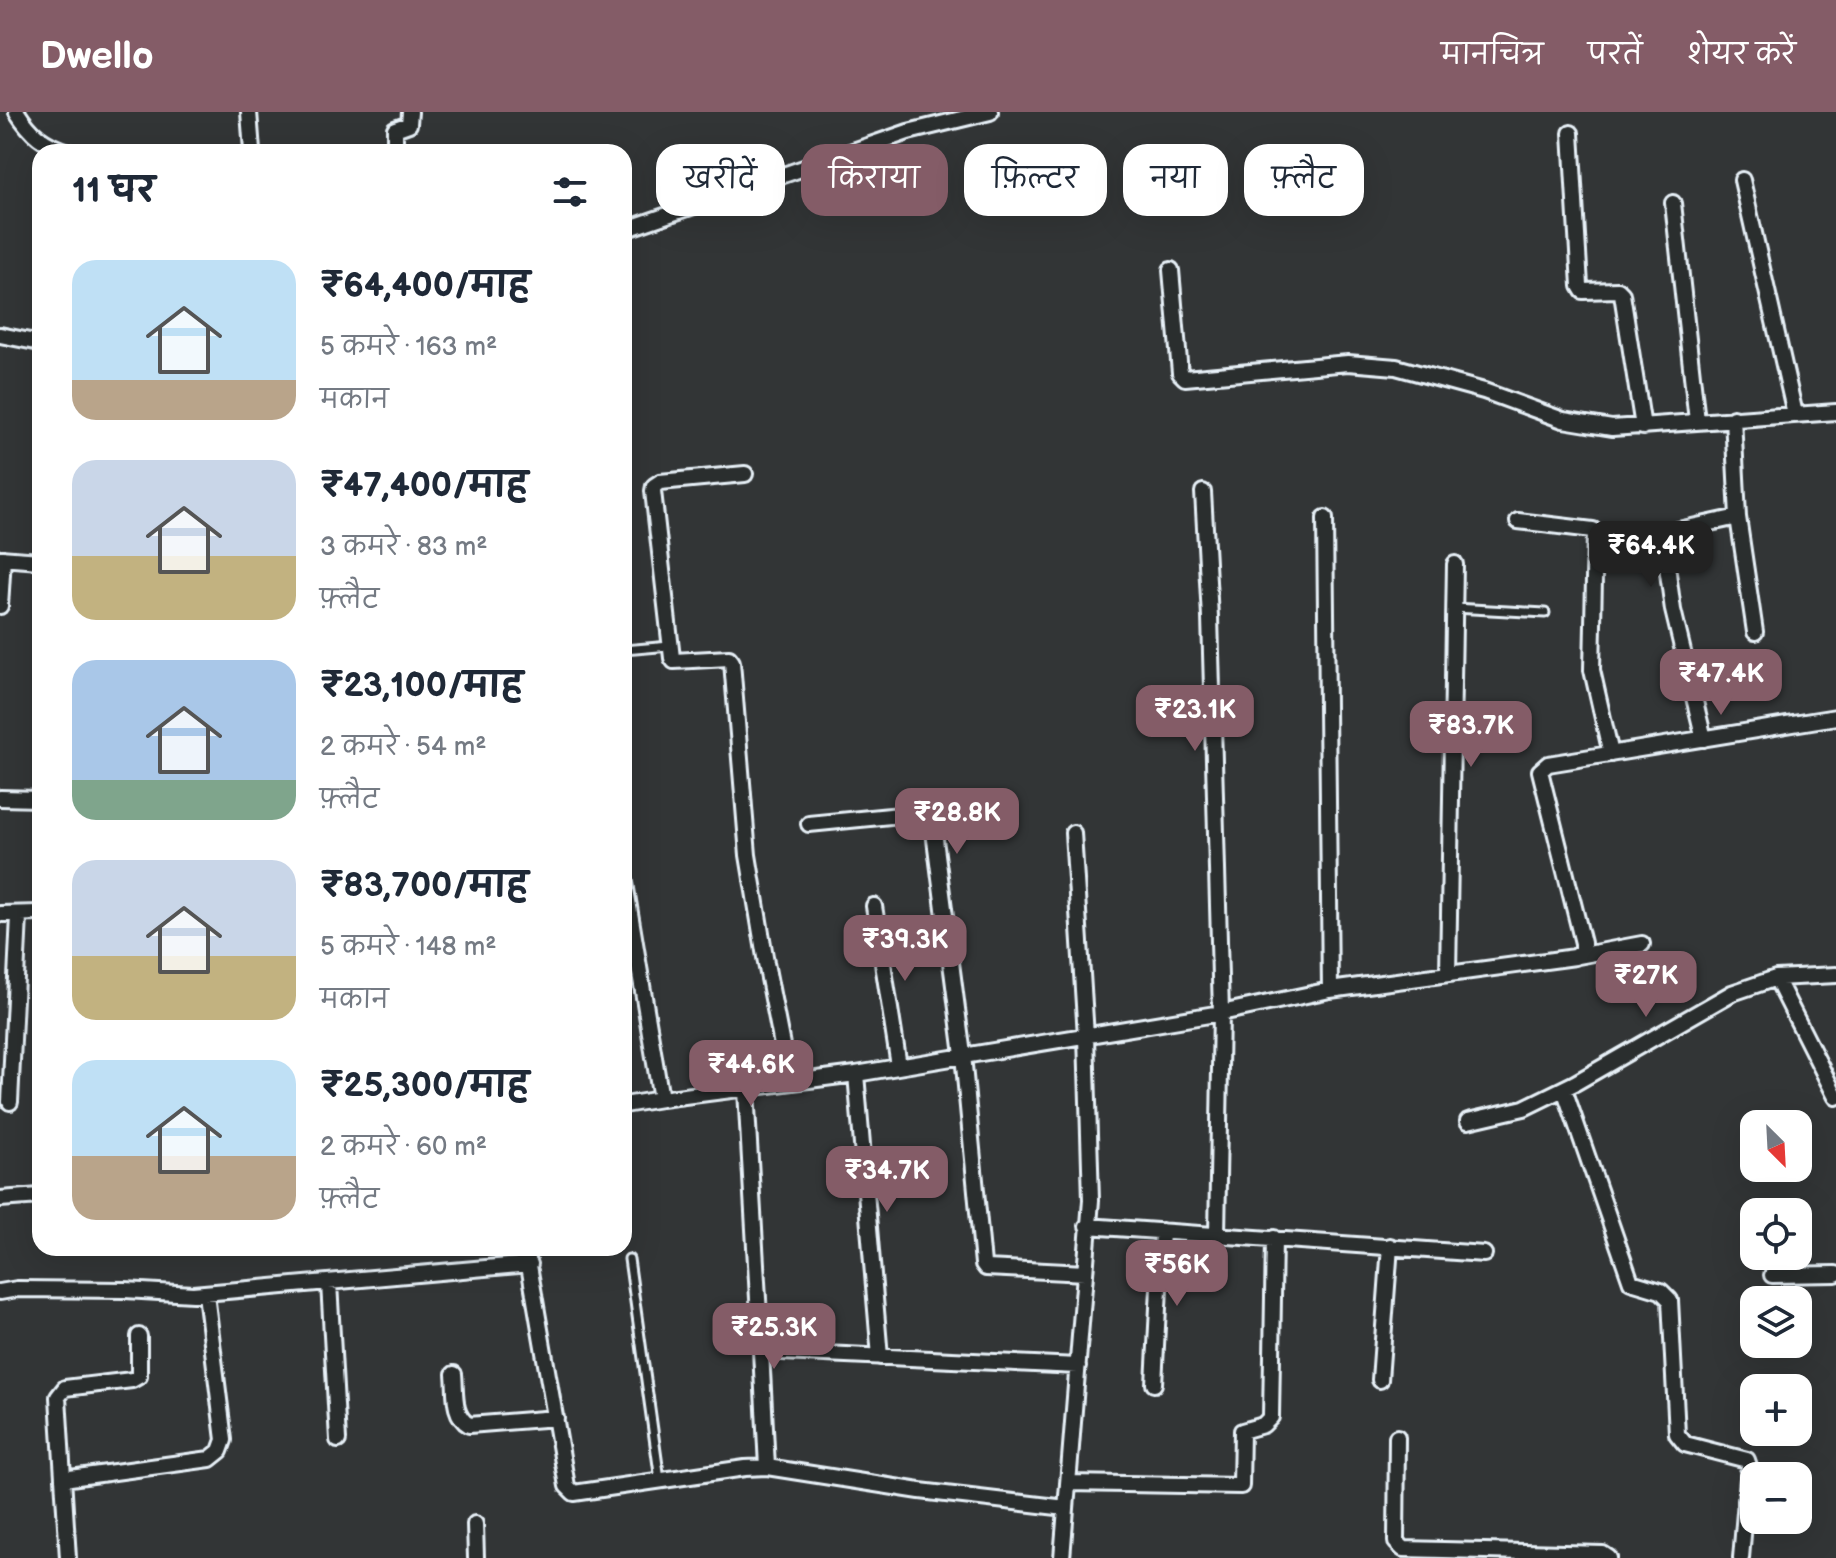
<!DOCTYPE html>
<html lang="hi">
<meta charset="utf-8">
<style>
:root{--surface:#fff;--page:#f6f6f7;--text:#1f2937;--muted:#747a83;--accent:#845c67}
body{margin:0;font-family:"Balsamiq Sans","Playpen Sans Deva",sans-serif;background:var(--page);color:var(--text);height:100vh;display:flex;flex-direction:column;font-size:30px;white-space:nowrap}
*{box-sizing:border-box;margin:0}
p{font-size:26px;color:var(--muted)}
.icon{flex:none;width:44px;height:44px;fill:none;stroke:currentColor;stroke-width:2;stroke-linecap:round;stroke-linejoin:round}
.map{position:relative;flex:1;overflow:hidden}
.side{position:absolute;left:32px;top:32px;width:600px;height:1112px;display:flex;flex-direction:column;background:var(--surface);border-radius:24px;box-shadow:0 8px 32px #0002}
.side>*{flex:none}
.guide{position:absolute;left:656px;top:32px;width:760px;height:72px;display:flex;gap:16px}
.needle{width:52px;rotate:156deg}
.fabs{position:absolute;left:1740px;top:998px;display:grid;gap:16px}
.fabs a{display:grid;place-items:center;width:72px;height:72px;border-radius:16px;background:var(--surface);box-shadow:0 8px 32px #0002;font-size:40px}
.price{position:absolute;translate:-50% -68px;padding:0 18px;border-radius:16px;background:var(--accent);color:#fff;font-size:26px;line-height:52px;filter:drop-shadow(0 2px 4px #0008)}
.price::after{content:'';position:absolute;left:50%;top:48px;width:24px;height:18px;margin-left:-12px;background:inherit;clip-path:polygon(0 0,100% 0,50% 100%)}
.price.active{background:#222;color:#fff}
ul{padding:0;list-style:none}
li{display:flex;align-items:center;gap:24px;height:200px;padding:0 40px}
li span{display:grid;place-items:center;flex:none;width:224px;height:160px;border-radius:24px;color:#555}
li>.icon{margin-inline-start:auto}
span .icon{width:96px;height:96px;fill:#fffc;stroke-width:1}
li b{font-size:34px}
h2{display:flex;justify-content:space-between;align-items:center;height:96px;padding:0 40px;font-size:34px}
.chip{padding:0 28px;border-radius:24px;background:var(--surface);box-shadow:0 8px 32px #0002;font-size:28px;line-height:72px}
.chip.active{background:var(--accent);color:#fff}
header{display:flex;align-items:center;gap:48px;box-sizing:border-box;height:112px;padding:0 40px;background:var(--accent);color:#fff}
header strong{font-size:38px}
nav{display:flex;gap:44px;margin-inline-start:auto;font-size:28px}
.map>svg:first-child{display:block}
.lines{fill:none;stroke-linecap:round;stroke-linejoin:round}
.service-casing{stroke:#e8f1f8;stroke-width:13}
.minor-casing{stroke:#e8f1f8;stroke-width:20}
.service{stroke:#2a2d2e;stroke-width:7}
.minor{stroke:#2a2d2e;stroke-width:14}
</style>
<header>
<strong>Dwello</strong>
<nav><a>मानचित्र</a><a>परतें</a><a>शेयर करें</a></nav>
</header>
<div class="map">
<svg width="1836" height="1446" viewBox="0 0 1836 1446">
<rect width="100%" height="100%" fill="#323536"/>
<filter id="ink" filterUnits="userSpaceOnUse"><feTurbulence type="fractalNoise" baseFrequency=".0125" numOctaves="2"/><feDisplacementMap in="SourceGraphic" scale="16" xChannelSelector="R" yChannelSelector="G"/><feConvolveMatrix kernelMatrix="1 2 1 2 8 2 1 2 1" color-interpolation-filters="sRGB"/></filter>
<g filter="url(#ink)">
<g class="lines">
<!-- service casing -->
<g class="service-casing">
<path id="service" d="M 1454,496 L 1545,501
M 624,538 L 670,534
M 629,1147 L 660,1368"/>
</g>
<!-- minor casing -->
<g class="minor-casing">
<path id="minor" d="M 17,0 C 31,22 43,32 68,40
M 249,0 L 252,39
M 1571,21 L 1580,174 L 1583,179 L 1618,178 L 1622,182 L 1643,315
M 395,40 L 395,17 L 409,12 L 410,0
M 1742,68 L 1795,302
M 1673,91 L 1697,309
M 624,118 L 908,20 L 990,0
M 1171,158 L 1180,261 L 1185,266 L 1348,251 L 1396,255 L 1484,279 L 1563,308 L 1612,316 L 1836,300
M 0,223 L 40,231
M 1733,306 L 1738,405 L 1755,520
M 745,362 L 660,370 L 654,374 L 653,379 L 672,546 L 674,549 L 729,546 L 732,550 L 748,743 L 766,851 L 789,969
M 1203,380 L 1210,505 L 1221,901 L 1217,1122
M 1325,406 L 1330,878
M 1518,409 L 1593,418 L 1595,421 L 1592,558 L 1611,642
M 0,446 L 40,449
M 0,494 L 3,446
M 1704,627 L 1673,498 L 1663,424 L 1669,420 L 1738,405
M 0,686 L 40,687
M 809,712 L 921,701 L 928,701 L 932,704 L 963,943 L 983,1152 L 986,1156 L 1085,1161
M 624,765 L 661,987 L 856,962 L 1221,901 L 1330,878 L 1575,845 L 1583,839 L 1583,831 L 1540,659 L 1548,652 L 1836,605
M 874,794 L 899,954
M 0,802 L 40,801
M 1578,844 L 1642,832
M 1448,862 L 1455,452
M 1776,866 L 1836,985
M 856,962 L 880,1245
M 1564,977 L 1631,1170 L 1661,1179 L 1670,1188 L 1677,1322 L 1685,1332 L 1747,1348 L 1749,1354 L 1741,1446
M 746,978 L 761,1239 L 1078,1254
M 10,990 L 19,804
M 624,993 L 661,987
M 1468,1009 L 1524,996 L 1575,971 L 1732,881 L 1776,866 L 1836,863
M 0,1087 L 40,1084
M 1087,1114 L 1484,1142
M 526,1136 L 567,1374 L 574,1381 L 745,1356 L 767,1355 L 920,1379 L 1066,1396
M 1772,1163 L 1836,1162
M 329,1171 L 338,1328
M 0,1180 L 17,1177 L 125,1178 L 193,1182 L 530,1152
M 761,1239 L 767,1355
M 454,1262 C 456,1280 452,1303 469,1313 L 556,1306
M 1380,1268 L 1390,1134
M 1154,1272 L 1162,1119
M 1397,1325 L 1396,1430 L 1403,1437 L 1603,1442 L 1609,1446
M 63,1367 L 210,1347 L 220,1339 L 224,1328 L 206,1182
M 1068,1371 L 1241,1374 L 1242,1319 L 1263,1313 L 1271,1305 L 1274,1126
M 475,1412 L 476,1446
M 68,1446 L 58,1285 L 65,1276 L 132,1268 L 139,1264 L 139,1224
M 1062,1446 L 1091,1088 L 1086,924 L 1073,721"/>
</g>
<!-- service -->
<use href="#service" class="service"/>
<!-- minor -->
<use href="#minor" class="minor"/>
</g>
</g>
</svg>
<div class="fabs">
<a><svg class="needle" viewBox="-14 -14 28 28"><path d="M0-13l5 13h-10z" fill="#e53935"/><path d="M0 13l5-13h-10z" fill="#747a83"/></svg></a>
<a><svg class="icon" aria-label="locate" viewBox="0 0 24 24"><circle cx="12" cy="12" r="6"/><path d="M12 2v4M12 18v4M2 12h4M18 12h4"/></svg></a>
<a><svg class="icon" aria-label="layers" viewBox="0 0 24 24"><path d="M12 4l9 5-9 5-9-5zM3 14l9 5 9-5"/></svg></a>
<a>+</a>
<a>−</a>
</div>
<b class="price active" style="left:1651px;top:477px">₹64.4K</b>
<b class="price" style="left:1721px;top:605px">₹47.4K</b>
<b class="price" style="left:1195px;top:641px">₹23.1K</b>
<b class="price" style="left:1471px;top:657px">₹83.7K</b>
<b class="price" style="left:957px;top:744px">₹28.8K</b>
<b class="price" style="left:905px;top:871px">₹39.3K</b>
<b class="price" style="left:1646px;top:907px">₹27K</b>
<b class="price" style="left:751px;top:996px">₹44.6K</b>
<b class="price" style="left:887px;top:1102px">₹34.7K</b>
<b class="price" style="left:1177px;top:1196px">₹56K</b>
<b class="price" style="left:774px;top:1259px">₹25.3K</b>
<div class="guide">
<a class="chip">खरीदें</a>
<a class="chip active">किराया</a>
<a class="chip">फ़िल्टर</a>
<a class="chip">नया</a>
<a class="chip">फ़्लैट</a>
</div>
<section class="side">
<h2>11 घर<svg class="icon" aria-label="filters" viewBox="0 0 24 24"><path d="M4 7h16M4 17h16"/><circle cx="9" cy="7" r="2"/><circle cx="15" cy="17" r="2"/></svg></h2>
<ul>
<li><span style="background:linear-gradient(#bfe0f5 75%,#b9a48a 0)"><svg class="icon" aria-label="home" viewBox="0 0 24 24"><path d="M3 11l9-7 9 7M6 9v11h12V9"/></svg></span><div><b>₹64,400/माह</b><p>5 कमरे · 163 m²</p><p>मकान</p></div></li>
<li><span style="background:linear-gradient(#c9d6e8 60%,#c2b280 0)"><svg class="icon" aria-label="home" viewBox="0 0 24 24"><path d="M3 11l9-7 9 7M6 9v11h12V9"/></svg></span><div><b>₹47,400/माह</b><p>3 कमरे · 83 m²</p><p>फ़्लैट</p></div></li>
<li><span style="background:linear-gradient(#a9c7e8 75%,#7fa58c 0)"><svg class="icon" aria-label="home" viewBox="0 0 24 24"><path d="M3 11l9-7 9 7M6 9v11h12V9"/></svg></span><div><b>₹23,100/माह</b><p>2 कमरे · 54 m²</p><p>फ़्लैट</p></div></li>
<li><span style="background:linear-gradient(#c9d6e8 60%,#c2b280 0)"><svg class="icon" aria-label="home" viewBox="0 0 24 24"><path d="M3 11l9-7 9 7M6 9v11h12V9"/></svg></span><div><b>₹83,700/माह</b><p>5 कमरे · 148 m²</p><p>मकान</p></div></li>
<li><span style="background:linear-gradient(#bfe0f5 60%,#b9a48a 0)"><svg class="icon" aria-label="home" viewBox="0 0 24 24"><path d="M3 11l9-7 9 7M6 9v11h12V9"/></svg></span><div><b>₹25,300/माह</b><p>2 कमरे · 60 m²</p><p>फ़्लैट</p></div></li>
</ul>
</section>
</div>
